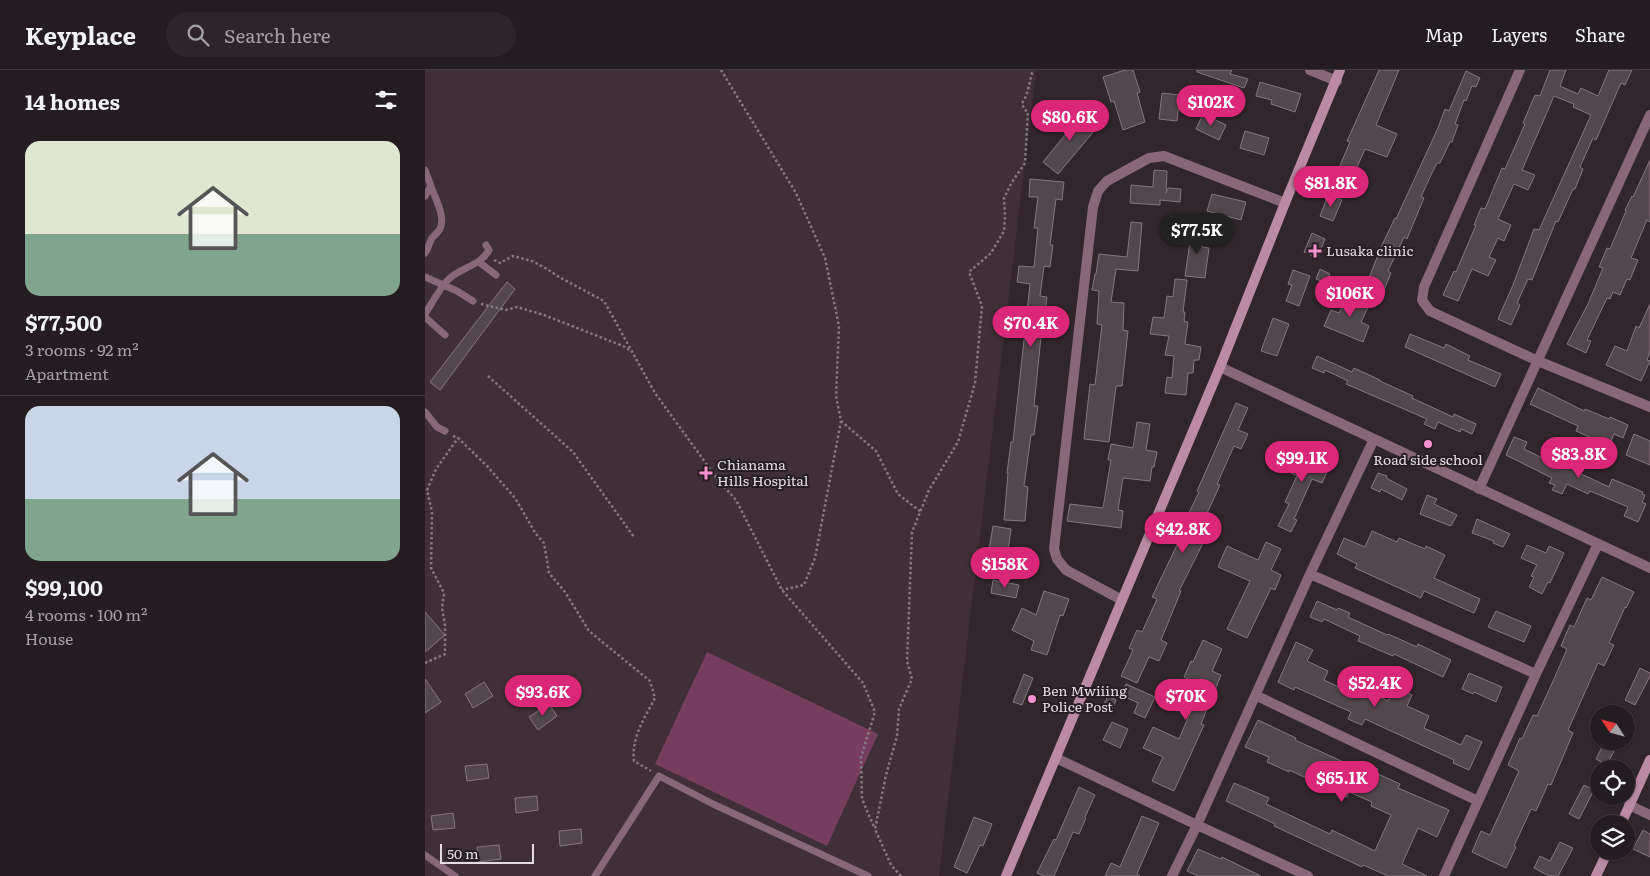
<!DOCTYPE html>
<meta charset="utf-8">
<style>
:root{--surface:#251c21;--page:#2d252a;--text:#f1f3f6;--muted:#a3a1a5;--line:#423a3f;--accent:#db2777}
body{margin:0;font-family:Literata,serif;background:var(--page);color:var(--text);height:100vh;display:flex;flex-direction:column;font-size:19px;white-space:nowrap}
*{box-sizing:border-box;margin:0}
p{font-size:16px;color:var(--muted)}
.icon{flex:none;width:28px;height:28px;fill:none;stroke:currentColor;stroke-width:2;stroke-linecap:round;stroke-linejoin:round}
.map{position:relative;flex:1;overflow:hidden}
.panel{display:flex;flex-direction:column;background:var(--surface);width:425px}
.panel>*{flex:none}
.needle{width:32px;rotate:306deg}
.buttons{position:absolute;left:1165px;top:635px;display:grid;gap:10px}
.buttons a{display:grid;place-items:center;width:45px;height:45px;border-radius:50%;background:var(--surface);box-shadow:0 1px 4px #0004,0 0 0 1px var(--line);font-size:25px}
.scale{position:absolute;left:15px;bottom:12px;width:94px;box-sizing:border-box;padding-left:5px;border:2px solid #e3dce0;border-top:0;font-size:14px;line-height:18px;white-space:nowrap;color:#e3dce0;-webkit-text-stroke:4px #271d22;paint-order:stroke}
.price{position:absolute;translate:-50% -42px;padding:0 11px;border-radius:18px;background:var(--accent);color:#fff;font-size:16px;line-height:32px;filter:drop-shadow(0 1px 2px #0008)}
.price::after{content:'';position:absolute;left:50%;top:30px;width:15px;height:11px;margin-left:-8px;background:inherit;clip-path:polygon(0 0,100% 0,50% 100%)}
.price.current{background:#222;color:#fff}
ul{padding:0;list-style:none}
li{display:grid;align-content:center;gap:10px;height:265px;padding:0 25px}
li+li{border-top:1px solid var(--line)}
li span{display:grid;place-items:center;height:155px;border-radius:15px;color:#555}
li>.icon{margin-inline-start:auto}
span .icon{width:90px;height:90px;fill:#fffc;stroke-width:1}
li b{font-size:21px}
h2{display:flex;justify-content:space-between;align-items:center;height:60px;padding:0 25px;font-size:21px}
header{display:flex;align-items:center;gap:30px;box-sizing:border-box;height:70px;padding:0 25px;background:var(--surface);border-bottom:1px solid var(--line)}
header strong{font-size:24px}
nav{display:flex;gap:28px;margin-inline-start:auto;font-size:18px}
.search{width:350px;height:45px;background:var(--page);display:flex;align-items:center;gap:12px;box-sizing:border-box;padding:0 18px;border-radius:28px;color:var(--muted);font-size:19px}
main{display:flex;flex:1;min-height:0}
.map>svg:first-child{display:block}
.built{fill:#3f3038}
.green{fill:#763d5f}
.building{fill:#52474d;stroke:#84777e}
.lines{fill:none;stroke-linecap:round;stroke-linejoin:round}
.path{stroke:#837a7f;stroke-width:2.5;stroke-dasharray:2.5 2.5;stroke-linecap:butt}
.lane{stroke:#866878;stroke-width:7}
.street{stroke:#866878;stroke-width:10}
.secondary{stroke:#bb8aa5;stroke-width:10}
.poi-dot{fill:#f790cd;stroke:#271d22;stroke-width:2}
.labels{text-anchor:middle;stroke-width:4;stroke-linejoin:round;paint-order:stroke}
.poi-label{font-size:14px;fill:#e3dce0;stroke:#271d22;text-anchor:start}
</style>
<header>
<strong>Keyplace</strong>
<div class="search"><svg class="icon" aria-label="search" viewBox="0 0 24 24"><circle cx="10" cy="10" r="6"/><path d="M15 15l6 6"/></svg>Search here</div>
<nav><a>Map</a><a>Layers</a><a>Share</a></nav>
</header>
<main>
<section class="panel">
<h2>14 homes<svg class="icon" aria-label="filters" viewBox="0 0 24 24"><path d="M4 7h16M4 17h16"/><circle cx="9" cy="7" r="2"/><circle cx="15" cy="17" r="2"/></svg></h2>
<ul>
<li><span style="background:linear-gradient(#dfe7d0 60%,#7fa58c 0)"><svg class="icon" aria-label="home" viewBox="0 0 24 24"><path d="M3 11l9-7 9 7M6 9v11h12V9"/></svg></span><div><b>$77,500</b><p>3 rooms · 92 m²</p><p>Apartment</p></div></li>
<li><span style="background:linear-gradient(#c9d6e8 60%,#7fa58c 0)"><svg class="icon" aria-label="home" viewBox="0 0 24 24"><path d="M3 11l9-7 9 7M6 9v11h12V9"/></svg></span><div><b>$99,100</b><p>4 rooms · 100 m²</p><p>House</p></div></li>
</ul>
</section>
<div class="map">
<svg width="1225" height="806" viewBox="0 0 1225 806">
<rect width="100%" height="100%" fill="#31262c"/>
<!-- built -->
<path class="built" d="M 0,0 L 611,0 L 514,806 L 0,806 Z"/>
<!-- green -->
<path class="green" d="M 282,582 L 453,664 L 402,776 L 230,694 Z"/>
<!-- building -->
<path class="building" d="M 700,0 L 708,0 L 715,22 L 712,23 L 720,52 L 698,60 L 689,31 L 686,32 L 678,7 Z
M 772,0 L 807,0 L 805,4 L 823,9 L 819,18 L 772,2 Z
M 954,0 L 974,0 L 951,55 L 972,64 L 962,87 L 940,79 L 926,111 L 911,105 L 925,72 L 922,71 Z
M 1125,0 L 1141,0 L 1135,16 L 1153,24 L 1156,18 L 1173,26 L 1184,0 L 1207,0 L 1200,15 L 1196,13 L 1171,70 L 1168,68 L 1155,97 L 1158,99 L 1150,119 L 1148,119 L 1133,152 L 1131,151 L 1107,210 L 1103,209 L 1092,233 L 1095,235 L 1086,255 L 1073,249 L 1088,215 L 1109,159 L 1114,160 L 1166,45 L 1148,37 L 1149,34 L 1129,26 L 1097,100 L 1110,105 L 1103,120 L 1089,114 L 1073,149 L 1086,155 L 1079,171 L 1073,168 L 1064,187 L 1071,190 L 1063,206 L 1047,199 L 1033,231 L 1018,225 L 1029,201 L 1031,202 L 1051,155 L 1049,155 L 1056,138 L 1060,139 L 1077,98 L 1080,99 L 1100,54 L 1098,53 L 1110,25 L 1115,26 Z
M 1041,1 L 1055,8 L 1051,17 L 1047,16 L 1041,31 L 1039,30 L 1030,54 L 1033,55 L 1027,72 L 1025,72 L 1015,93 L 1012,93 L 1006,105 L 996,127 L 999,128 L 982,169 L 979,167 L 963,201 L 966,203 L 959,220 L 947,215 L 949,210 L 944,208 L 957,175 L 970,148 L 971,149 L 1013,58 L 1020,39 L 1024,41 Z
M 835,12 L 876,24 L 870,42 L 846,34 L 847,30 L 831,26 Z
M 737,23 L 755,25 L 752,51 L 734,49 Z
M 656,38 L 665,44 L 659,53 L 670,60 L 633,104 L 618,92 L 645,59 L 641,56 L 648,45 L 650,46 Z
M 778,44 L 801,55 L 794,70 L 771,59 Z
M 820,61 L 844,68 L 839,85 L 815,78 Z
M 1225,90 L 1225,152 L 1222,150 L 1206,188 L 1213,190 L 1205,210 L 1202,209 L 1195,225 L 1188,222 L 1185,229 L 1182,228 L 1162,270 L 1166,271 L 1161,283 L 1142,274 L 1163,234 L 1178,198 L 1174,197 L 1182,178 L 1185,179 L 1201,141 L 1200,140 L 1207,126 L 1208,127 Z
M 729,100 L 742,101 L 741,123 L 743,118 L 756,119 L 755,132 L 735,130 L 735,135 L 705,133 L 706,115 L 728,117 Z
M 605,109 L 639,112 L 637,130 L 631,129 L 625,175 L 628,175 L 625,197 L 619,196 L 615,226 L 622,227 L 617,267 L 616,267 L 609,336 L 613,336 L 609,365 L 606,365 L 599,416 L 603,417 L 600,451 L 579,450 L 583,403 L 582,403 L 586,372 L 588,372 L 605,214 L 592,212 L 594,196 L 609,197 L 613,158 L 609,158 L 613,127 L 604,127 Z
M 787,124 L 821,132 L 816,150 L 782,141 Z
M 903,125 L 917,130 L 908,151 L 895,146 Z
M 706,152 L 717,153 L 713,201 L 691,199 L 686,232 L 699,233 L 698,260 L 703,261 L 697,316 L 691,316 L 684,372 L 659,369 L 665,314 L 670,315 L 677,255 L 672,254 L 674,221 L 667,220 L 670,204 L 671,204 L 674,184 L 702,187 Z
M 767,158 L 779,159 L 777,177 L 784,178 L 780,208 L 760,206 Z
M 887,163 L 900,169 L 892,188 L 879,182 Z
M 895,199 L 905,204 L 901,213 L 891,209 Z
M 868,200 L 885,206 L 874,236 L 861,231 L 867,215 L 863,214 Z
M 750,209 L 762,210 L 758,242 L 760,242 L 759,251 L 763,252 L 760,274 L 776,277 L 774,290 L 769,290 L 768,303 L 763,303 L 761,325 L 740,323 L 742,307 L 747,308 L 749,286 L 740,285 L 744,266 L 725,264 L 728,247 L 739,248 L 742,226 L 748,227 Z
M 82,212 L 90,219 L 15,320 L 5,312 Z
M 925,221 L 946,231 L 936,252 L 944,256 L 938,272 L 899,256 L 906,240 L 914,243 Z
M 1225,234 L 1225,281 L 1222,290 L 1225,291 L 1216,311 L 1181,295 L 1190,276 L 1202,281 L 1211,256 L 1214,258 Z
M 848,248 L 864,254 L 852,286 L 836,281 Z
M 985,264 L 1019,278 L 1021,274 L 1045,286 L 1043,290 L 1076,304 L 1070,317 L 980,277 Z
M 892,286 L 927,302 L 929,298 L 955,310 L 955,311 L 988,326 L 987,328 L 1028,347 L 1029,344 L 1051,354 L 1047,364 L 1036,359 L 1035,362 L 1013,352 L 1010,359 L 999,354 L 1002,349 L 921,314 L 923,311 L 900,300 L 899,303 L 887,298 Z
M 1113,318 L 1159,341 L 1160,339 L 1184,349 L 1185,347 L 1203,355 L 1198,368 L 1189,364 L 1184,376 L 1151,361 L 1153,356 L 1105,334 Z
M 811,333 L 823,338 L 813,360 L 823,364 L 816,379 L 809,376 L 792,414 L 795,415 L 771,467 L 779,471 L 754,521 L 756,521 L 736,570 L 742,573 L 734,591 L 724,587 L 712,613 L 696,606 L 708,580 L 704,578 L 712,560 L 717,562 L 732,529 L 727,527 L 764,450 L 761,449 L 774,422 L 772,421 Z
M 712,352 L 725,354 L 721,380 L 732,382 L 729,397 L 727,397 L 725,411 L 698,408 L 693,440 L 698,441 L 696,458 L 642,451 L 645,434 L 678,438 L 686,390 L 683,390 L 686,374 L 708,378 Z
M 1209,364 L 1225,371 L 1225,395 L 1201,385 Z
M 1089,367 L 1102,372 L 1099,379 L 1132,395 L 1138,383 L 1153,389 L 1148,400 L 1184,417 L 1187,409 L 1218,422 L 1217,424 L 1220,425 L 1217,432 L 1221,434 L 1213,452 L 1199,446 L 1203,437 L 1165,421 L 1163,424 L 1142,414 L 1137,424 L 1127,420 L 1130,415 L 1124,413 L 1127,408 L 1081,385 Z
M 888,373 L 901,378 L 894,398 L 902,402 L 897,413 L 887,409 L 869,449 L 872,450 L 866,462 L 853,456 L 864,434 L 860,432 L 872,406 L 861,400 L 868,385 L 881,392 Z
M 953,403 L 962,406 L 961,408 L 982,419 L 977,430 L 956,419 L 955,422 L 946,418 Z
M 1002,425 L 1012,429 L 1009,434 L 1032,445 L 1026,456 L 995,444 Z
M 1052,449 L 1085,464 L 1078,477 L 1068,473 L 1069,471 L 1047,463 Z
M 568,456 L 586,459 L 582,489 L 563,486 Z
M 947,461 L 972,472 L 974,468 L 1000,479 L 1001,476 L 1020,485 L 1009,508 L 1055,529 L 1049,543 L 999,521 L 996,528 L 930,498 L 932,494 L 912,484 L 919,468 L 940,477 Z
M 841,472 L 856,479 L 846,500 L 856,505 L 850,520 L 846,518 L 822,568 L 802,559 L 825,511 L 793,497 L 802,476 L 833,490 Z
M 1102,475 L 1121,483 L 1124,476 L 1139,483 L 1125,513 L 1123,512 L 1117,524 L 1104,517 L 1109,507 L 1106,506 L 1112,495 L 1096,488 Z
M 1177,507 L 1209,522 L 1201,538 L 1200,537 L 1184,573 L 1189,575 L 1179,596 L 1173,593 L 1143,660 L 1148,663 L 1126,715 L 1123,714 L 1111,741 L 1106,739 L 1089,776 L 1091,777 L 1081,798 L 1047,782 L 1056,761 L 1065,765 L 1094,701 L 1083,695 L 1095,668 L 1097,669 L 1108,645 L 1112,646 L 1129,609 L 1142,579 L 1136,576 L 1145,555 L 1149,557 L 1162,528 L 1166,530 Z
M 568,510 L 594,515 L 591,528 L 566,523 Z
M 619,521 L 644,529 L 638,546 L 635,545 L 622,585 L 606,580 L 609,571 L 587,560 L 597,538 L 611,545 Z
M 892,531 L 912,540 L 913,538 L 925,543 L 923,547 L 962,565 L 963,564 L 992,577 L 993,574 L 1026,590 L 1018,607 L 969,584 L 968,586 L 933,571 L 935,566 L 899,549 L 897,552 L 885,547 Z
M 1071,541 L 1106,556 L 1099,572 L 1063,557 Z
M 0,542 L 20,565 L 0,582 Z
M 778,570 L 797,579 L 787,601 L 796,605 L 776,654 L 779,655 L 749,721 L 727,711 L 738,687 L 718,678 L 728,657 L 754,669 L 777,615 L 759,607 L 766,591 L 768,592 Z
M 871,572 L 888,580 L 882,591 L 903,601 L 899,610 L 933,626 L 937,619 L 963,631 L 969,617 L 987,625 L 982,636 L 1004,646 L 999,658 L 1036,675 L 1041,665 L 1057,672 L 1044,700 L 1028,693 L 1029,690 L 940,649 L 937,655 L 923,649 L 926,642 L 870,617 L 869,620 L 853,612 Z
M 1215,598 L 1225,603 L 1225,606 L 1210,635 L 1200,630 Z
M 1044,603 L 1077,617 L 1071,632 L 1049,622 L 1048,624 L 1037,619 Z
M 599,604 L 608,608 L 597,635 L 588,632 Z
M 0,609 L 16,632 L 0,643 Z
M 59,612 L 68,626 L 48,638 L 40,624 Z
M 701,614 L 730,627 L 720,648 L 709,643 L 713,633 L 696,625 Z
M 683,626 L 691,630 L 687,640 L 678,636 Z
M 124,634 L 132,646 L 113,660 L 104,647 Z
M 833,650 L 871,668 L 870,670 L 934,699 L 937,692 L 953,699 L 951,703 L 975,714 L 973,718 L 1024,740 L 1012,767 L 993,758 L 977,794 L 1002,806 L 963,806 L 938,795 L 937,797 L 849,756 L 850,754 L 801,731 L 809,713 L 844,728 L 841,734 L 905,764 L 907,760 L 950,781 L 966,745 L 946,736 L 947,732 L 924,722 L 922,727 L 864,700 L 864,702 L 842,692 L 844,687 L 820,677 Z
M 687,652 L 703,659 L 695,678 L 678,670 Z
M 1180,671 L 1194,671 L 1182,695 L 1171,689 Z
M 62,694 L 64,708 L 42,711 L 40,696 Z
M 1159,715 L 1169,720 L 1154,749 L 1144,744 Z
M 654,717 L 670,725 L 660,747 L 661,748 L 654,764 L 648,762 L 629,806 L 619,806 L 612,803 L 629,769 L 631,770 Z
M 112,726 L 113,740 L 91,743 L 90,728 Z
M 28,743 L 30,758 L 8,760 L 6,746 Z
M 717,746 L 734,753 L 712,804 L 715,806 L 680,806 L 686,793 L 695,797 Z
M 549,747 L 567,754 L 558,776 L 555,775 L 542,803 L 529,797 Z
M 156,759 L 157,773 L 135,776 L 134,761 Z
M 1218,760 L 1225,764 L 1225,787 L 1208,779 Z
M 1135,772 L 1148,778 L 1133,806 L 1124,806 L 1109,798 L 1115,786 L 1125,791 Z
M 74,775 L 76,789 L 54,792 L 52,777 Z
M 773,779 L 796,789 L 797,787 L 836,806 L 773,806 L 762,801 Z"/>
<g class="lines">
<!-- path -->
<path class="path" d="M 296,0 L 371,123 L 400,188 L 414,256 L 411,326 L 416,351 L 390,488 L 379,515 L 357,520
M 69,190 L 75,193 L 88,186 L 107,191 L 122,199 L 134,207 L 179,231 L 230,323 L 293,410 L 311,430 L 357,520 L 438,613 L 450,642 L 436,687 L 437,729 L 449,757
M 56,234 L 81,240 L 92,237 L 119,245 L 198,276 L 206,281
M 63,306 L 148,382 L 209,467
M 416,351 L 451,381 L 473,424 L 496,442
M 28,366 L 33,368 L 62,396 L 90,428 L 111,464 L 119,473 L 124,503 L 140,522 L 164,561 L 225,611 L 230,628 C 220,647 206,668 209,691 L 226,701
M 0,593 L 20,584 L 20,555 L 17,538 L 19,523 L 6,498 L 7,442 L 2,420 L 11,399 L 33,368
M 476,806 L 466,795 L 450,759 L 461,705 L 472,666 L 474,639 L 487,609 L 482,591 L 487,462 L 504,420 L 533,372 L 550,313 L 557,236 L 544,202 L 566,183 L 579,161 L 580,146 L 579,128 L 587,112 L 600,93 L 603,42 L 599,39 L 597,33 C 604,24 604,11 608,0"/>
<!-- lane -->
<path class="lane" d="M 0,100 L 6,116 L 0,126
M 0,183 C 4,178 4,173 7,168 C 10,165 13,162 15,159 C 21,147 10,128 6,116
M 54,192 L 71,205
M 0,207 L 32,221 L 48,231
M 0,244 C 6,235 17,214 25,208 C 38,197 56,195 64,180 L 61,175
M 0,247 L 20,265
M 0,342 L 12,357 L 20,361
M 0,785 L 30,806
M 170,806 L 234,706 L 288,734 L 443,806"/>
<!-- street -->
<path class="street" d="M 885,0 L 912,11
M 1095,0 L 999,217 L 997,230 L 1005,241 L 1113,291 L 1225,337
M 795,297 L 1225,498
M 1054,419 L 1225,45
M 885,504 L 1111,604
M 697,530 L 641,500 L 632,489 L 629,479 L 668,137 L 673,121 L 682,111 L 724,88 L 739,86 L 860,133
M 832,626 L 1053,731
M 631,688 L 772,755 L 883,806
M 1204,735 L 1225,745
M 747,806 L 772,755 L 885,504 L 949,369
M 1019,806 L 1111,604 L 1173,474"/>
<!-- secondary -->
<path class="secondary" d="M 1196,754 L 1225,690
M 581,806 L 795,297 L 860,133 L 915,0
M 1171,806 L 1183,781"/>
</g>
<!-- markers -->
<g class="poi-dot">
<path d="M887.5 173.5h5v5h5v5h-5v5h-5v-5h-5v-5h5z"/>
<circle cx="1003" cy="374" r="5"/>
<path d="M278.5 395.5h5v5h5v5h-5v5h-5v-5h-5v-5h5z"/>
<circle cx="607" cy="629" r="5"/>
</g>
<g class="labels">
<!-- poi labels -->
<g class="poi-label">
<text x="901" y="186">Lusaka clinic</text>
<text x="1003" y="395" text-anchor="middle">Road side school</text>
<text x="292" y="400">Chianama<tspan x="292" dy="16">Hills Hospital</tspan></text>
<text x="617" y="626">Ben Mwiiing<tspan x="617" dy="16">Police Post</tspan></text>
</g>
</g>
</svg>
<div class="buttons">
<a><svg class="needle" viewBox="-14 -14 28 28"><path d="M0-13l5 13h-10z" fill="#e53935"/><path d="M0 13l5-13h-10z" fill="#a3a1a5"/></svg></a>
<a><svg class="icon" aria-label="locate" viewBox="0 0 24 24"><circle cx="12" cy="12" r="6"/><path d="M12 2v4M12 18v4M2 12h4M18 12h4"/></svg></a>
<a><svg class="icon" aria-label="layers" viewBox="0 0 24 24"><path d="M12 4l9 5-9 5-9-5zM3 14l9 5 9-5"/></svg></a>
</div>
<div class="scale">50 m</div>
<b class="price" style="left:786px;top:57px">$102K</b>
<b class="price" style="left:645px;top:72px">$80.6K</b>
<b class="price" style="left:906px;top:138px">$81.8K</b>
<b class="price current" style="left:772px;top:185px">$77.5K</b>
<b class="price" style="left:925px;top:248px">$106K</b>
<b class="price" style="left:606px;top:278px">$70.4K</b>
<b class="price" style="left:1154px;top:409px">$83.8K</b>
<b class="price" style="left:877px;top:413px">$99.1K</b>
<b class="price" style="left:758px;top:484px">$42.8K</b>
<b class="price" style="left:580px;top:519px">$158K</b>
<b class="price" style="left:950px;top:638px">$52.4K</b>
<b class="price" style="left:118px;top:647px">$93.6K</b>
<b class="price" style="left:761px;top:651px">$70K</b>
<b class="price" style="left:917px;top:733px">$65.1K</b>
</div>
</main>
